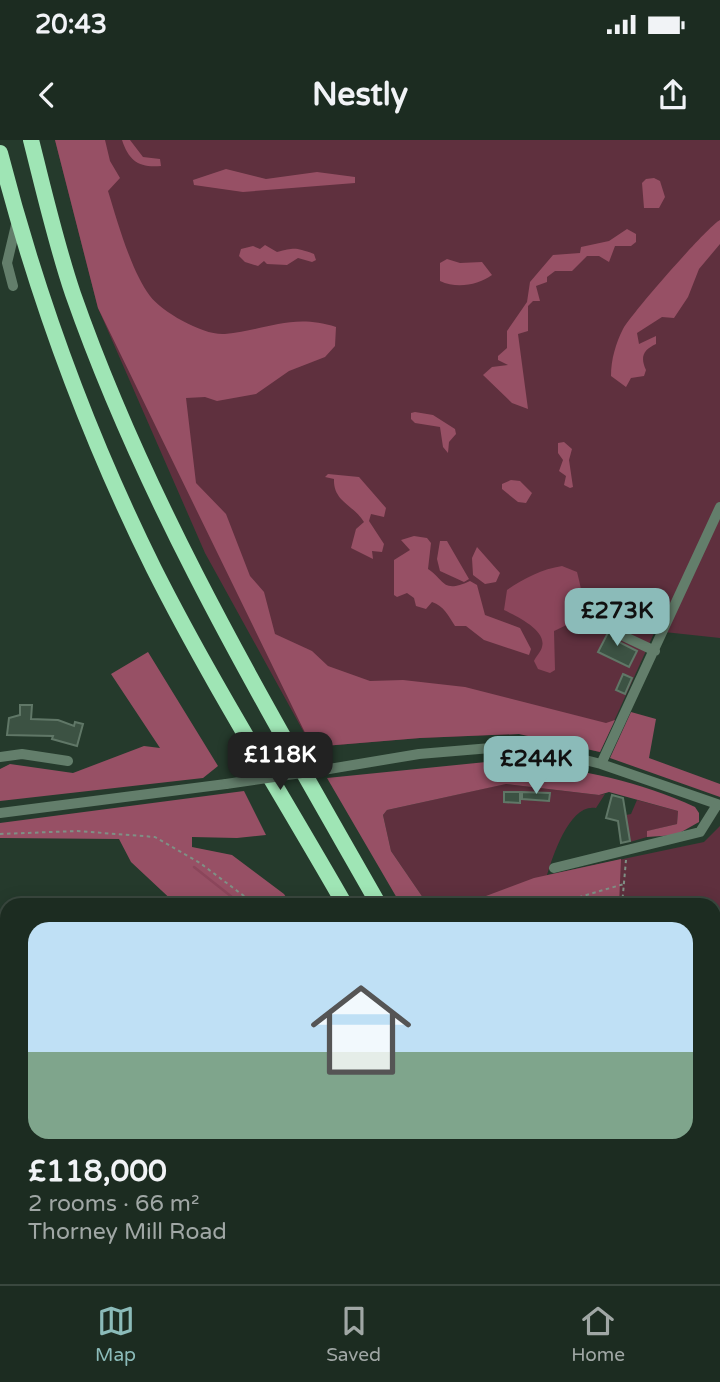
<!DOCTYPE html>
<meta charset="utf-8">
<style>
:root{--surface:#1c2c21;--page:#29382e;--text:#f1f3f6;--muted:#a0a7a5;--line:#3a483f;--accent:#8bbbb9}
body{margin:0;font-family:"Varela Round",sans-serif;background:var(--page);color:var(--text);height:100vh;display:flex;flex-direction:column;font-size:26px;white-space:nowrap}
*{box-sizing:border-box;margin:0}
p{font-size:23px;color:var(--muted)}
.icon{flex:none;width:38px;height:38px;fill:none;stroke:currentColor;stroke-width:2;stroke-linecap:round;stroke-linejoin:round}
.map{position:relative;flex:1;overflow:hidden}
.side{position:absolute;left:0px;top:758px;width:721px;height:387px;display:flex;flex-direction:column;background:var(--surface);border-radius:21px 21px 0 0;box-shadow:0 4px 18px #0003,0 0 0 2px var(--line)}
.side>*{flex:none}
.price{position:absolute;translate:-50% -60px;padding:0 16px;border-radius:14px;background:var(--accent);color:#111;font-size:23px;line-height:46px;filter:drop-shadow(0 2px 4px #0008)}
.price::after{content:'';position:absolute;left:50%;top:42px;width:21px;height:16px;margin-left:-10px;background:inherit;clip-path:polygon(0 0,100% 0,50% 100%)}
.price.selected{background:#222;color:#fff}
ul{padding:0;list-style:none}
li{display:grid;align-content:center;gap:14px;height:371px;padding:0 28px}
li+li{border-top:2px solid var(--line)}
li span{display:grid;place-items:center;height:217px;border-radius:21px;color:#555}
li>.icon{margin-inline-start:auto}
span .icon{width:126px;height:126px;fill:#fffc;stroke-width:1}
li b{font-size:30px}
.status{display:flex;justify-content:space-between;align-items:center;height:49px;padding:0 35px;background:var(--surface);direction:ltr}
.status svg{height:19px;fill:currentColor}
header{display:flex;justify-content:space-between;align-items:center;height:91px;padding:0 28px;background:var(--surface);font-size:32px;font-weight:700}
.dock{display:flex;justify-content:space-around;align-items:center;height:98px;border-top:2px solid var(--line);background:var(--surface);font-size:19px;color:var(--muted)}
.dock a{display:grid;justify-items:center;gap:4px}
.dock .selected{color:var(--accent)}
.map>svg:first-child{display:block}
.green{fill:#5f303e}
.forest{fill:#975065}
.water{fill:#8b465b}
.lines{fill:none;stroke-linecap:round;stroke-linejoin:round}
.stream{stroke:#8b465b;stroke-width:2.5}
.building{fill:#3c5243;stroke:#607767;stroke-width:2}
.path{stroke:#7f9085;stroke-width:2;stroke-dasharray:3.5 3.5;stroke-linecap:butt}
.minor{stroke:#637e6b;stroke-width:10}
.highway{stroke:#9fe5b5;stroke-width:16}
.minor-bridge{stroke:#637e6b;stroke-width:10}
</style>
<div class="status"><b>20:43</b><svg viewBox="0 0 49 12"><path d="M0 12V9h3v3zM5 12V6h3v6zM10 12V3h3v9zM15 12V0h3v12zM26 1h20v11H26zM47 4h2v5h-2z"/></svg></div>
<header><svg class="icon" aria-label="back" viewBox="0 0 24 24"><path d="M15 5l-7 7 7 7"/></svg>Nestly<svg class="icon" aria-label="share" viewBox="0 0 24 24"><path d="M12 15V3M7 8l5-5 5 5M5 13v7h14v-7"/></svg></header>
<div class="map">
<svg width="720" height="1144" viewBox="0 0 720 1144">
<rect width="100%" height="100%" fill="#253a2c"/>
<!-- green -->
<path class="green" d="M 55,0 L 720,0 L 720,498 L 655,491 L 600,612 L 519,594 L 420,598 L 312,607 L 205,413 L 98,168 Z
M 505,644 L 599,655 L 605,654 L 596,668 C 570,663 553,715 547,735 L 704,702 L 720,686 L 720,1144 L 587,1144 L 584,1138 L 714,1138 L 714,765 L 428,765 L 391,711 L 383,675 L 387,670 Z
M 637,660 L 678,671 L 677,684 L 648,691 L 647,697 L 630,702 L 626,675 L 631,674 Z"/>
<!-- forest -->
<path class="forest" d="M 55,0 L 105,0 L 110,21 L 120,38 L 108,51 C 117,80 131,131 150,156 C 162,172 204,196 225,194 C 267,190 292,173 336,187 L 335,206 L 325,217 L 289,231 L 256,254 L 217,261 L 205,257 L 186,258 L 196,343 L 226,374 L 250,436 L 264,452 L 275,494 L 312,511 L 328,526 L 370,541 L 403,540 L 465,547 L 606,583 L 615,580 L 600,612 L 519,594 L 420,598 L 312,607 L 98,168 Z
M 122,0 L 130,0 L 143,17 L 160,19 L 161,26 C 139,28 129,21 122,0 Z
M 226,29 L 266,39 L 317,32 L 355,37 L 355,43 L 243,52 L 194,45 L 193,40 Z
M 654,38 L 660,41 L 665,57 L 659,68 L 644,68 L 642,43 L 646,39 Z
M 720,80 L 720,104 L 699,129 L 688,157 L 674,178 L 662,177 L 637,193 L 639,204 L 656,196 L 656,204 C 643,210 640,217 646,230 L 644,236 L 631,238 L 626,247 L 611,236 C 611,219 616,203 623,189 C 632,173 707,87 720,80 Z
M 627,89 L 636,94 L 636,102 L 631,106 L 615,106 L 609,122 L 599,116 L 587,116 L 572,131 L 555,131 L 547,137 L 547,142 L 536,146 L 540,161 L 533,161 L 528,166 L 528,191 L 518,194 L 528,269 L 512,263 L 483,235 L 492,227 L 508,225 L 498,220 L 498,216 L 507,208 L 507,191 L 527,162 L 530,142 L 553,115 L 580,113 L 581,107 L 609,101 Z
M 265,105 L 277,112 C 295,108 294,107 314,114 L 316,120 L 312,122 L 298,118 L 287,125 L 267,124 L 264,121 L 258,126 L 245,122 L 239,116 L 241,109 L 253,106 L 260,109 Z
M 447,119 L 460,123 L 482,122 L 492,135 C 478,145 457,149 440,141 L 440,123 Z
M 415,272 L 433,275 L 455,289 L 456,294 L 449,302 L 448,313 L 443,307 L 440,287 L 415,283 L 411,279 L 411,273 Z
M 564,302 L 572,309 L 569,320 L 573,347 L 570,348 L 564,345 L 566,336 L 559,331 L 563,320 L 558,313 L 558,303 Z
M 328,334 L 359,337 L 386,368 L 384,377 L 371,374 L 369,381 L 384,404 L 382,412 L 372,411 L 373,419 L 351,408 L 356,389 L 364,382 C 354,365 333,362 334,339 L 325,337 Z
M 511,340 L 520,341 L 532,353 L 526,363 L 518,362 L 502,349 L 502,344 Z
M 414,396 L 427,398 L 431,403 L 428,429 C 445,440 442,454 470,441 L 477,445 L 485,475 L 520,488 L 531,509 L 529,515 L 484,500 L 466,486 L 455,486 C 448,475 444,466 432,462 L 426,469 L 416,466 L 414,458 L 407,453 L 397,457 L 394,455 L 394,420 L 410,410 L 401,400 Z
M 440,401 L 447,401 L 469,439 L 464,442 L 440,431 L 437,419 Z
M 477,407 L 500,433 L 496,442 L 485,444 L 473,435 L 472,418 Z
M 148,512 L 218,626 L 203,638 L 0,661 L 0,629 L 10,624 L 73,633 L 144,606 L 160,608 L 111,534 Z
M 631,572 L 656,579 L 649,618 L 720,644 L 720,657 L 610,618 Z
M 506,620 C 571,628 635,639 695,667 L 699,673 L 699,682 L 676,695 L 647,697 L 647,691 L 677,684 L 678,671 L 609,652 L 599,655 L 506,644 L 387,670 L 383,675 L 391,711 L 428,765 L 401,765 L 327,638 Z
M 244,651 L 266,695 L 237,698 L 192,697 L 192,707 L 232,715 L 284,754 L 291,765 L 177,765 L 131,722 L 119,699 L 0,698 L 0,683 Z
M 621,719 L 619,765 L 462,765 L 534,738 Z
M 434,1138 L 500,1138 L 503,1144 L 434,1144 Z"/>
<!-- water -->
<path class="water" d="M 562,426 L 577,432 C 585,464 588,477 554,491 L 555,530 L 550,533 L 538,529 L 534,521 C 536,516 541,512 542,507 C 547,490 516,476 504,470 L 507,450 C 523,439 542,429 562,426 Z"/>
<g class="lines">
<!-- stream -->
<path class="stream" d="M 194,727 L 242,765
M 0,870 L 7,883
M 714,1089 L 720,1085
M 0,1128 L 7,1126
M 132,1138 L 135,1144
M 622,1144 L 634,1138"/>
</g>
<!-- building -->
<path class="building" d="M 614,481 L 624,486 L 614,488 L 613,499 L 637,511 L 629,527 L 598,512 Z
M 623,534 L 632,538 L 625,554 L 616,550 Z
M 20,565 L 32,565 L 31,579 L 58,580 L 74,586 L 75,582 L 83,584 L 77,606 L 52,599 L 53,596 L 7,595 L 9,578 L 20,575 Z
M 504,652 L 520,652 L 520,663 L 504,662 Z
M 522,652 L 550,653 L 549,661 L 522,659 Z
M 612,655 L 623,658 L 630,701 L 621,703 L 618,681 L 606,678 Z"/>
<g class="lines">
<!-- path -->
<path class="path" d="M 0,694 L 77,691 L 155,697 L 200,723 L 256,765
M 552,765 L 624,744
M 622,765 L 626,720
M 714,784 L 720,782
M 714,822 L 720,824
M 714,862 L 720,852
M 714,881 L 720,886
M 714,1065 L 720,1062
M 0,1127 L 7,1124
M 714,1132 L 720,1125
M 476,1138 L 479,1144
M 706,1144 L 710,1138"/>
<!-- minor -->
<path class="minor" d="M 13,146 L 7,123 L 17,81
M 619,494 L 655,511
M 0,617 L 22,614 L 68,621
M 601,624 L 720,367
M 329,629 L 419,614 L 503,607 L 554,612 L 601,624 L 720,665
M 0,673 L 226,644
M 554,728 L 700,692 L 717,665"/>
<!-- highway -->
<path class="highway" d="M 31,0 C 44,51 56,104 73,154 C 149,371 266,566 379,765
M 0,13 C 37,157 88,296 154,429 C 212,544 281,653 345,765
M 529,1138 L 533,1144
M 563,1138 L 565,1144"/>
<!-- minor-bridge -->
<path class="minor-bridge" d="M 226,644 L 329,629"/>
</g>
</svg>
<b class="price" style="left:617px;top:508px">£273K</b>
<b class="price selected" style="left:280px;top:652px">£118K</b>
<b class="price" style="left:536px;top:656px">£244K</b>
<section class="side">
<ul>
<li><span style="background:linear-gradient(#bfe0f5 60%,#7fa58c 0)"><svg class="icon" aria-label="home" viewBox="0 0 24 24"><path d="M3 11l9-7 9 7M6 9v11h12V9"/></svg></span><div><b>£118,000</b><p>2 rooms · 66 m²</p><p>Thorney Mill Road</p></div></li>
</ul>
</section>
</div>
<nav class="dock">
<a class="selected"><svg class="icon" aria-label="map" viewBox="0 0 24 24"><path d="M3 6l6-2 6 2 6-2v14l-6 2-6-2-6 2zM9 4v14M15 6v14"/></svg>Map</a>
<a><svg class="icon" aria-label="saved" viewBox="0 0 24 24"><path d="M7 4h10v16l-5-4-5 4z"/></svg>Saved</a>
<a><svg class="icon" aria-label="home" viewBox="0 0 24 24"><path d="M3 11l9-7 9 7M6 9v11h12V9"/></svg>Home</a>
</nav>
